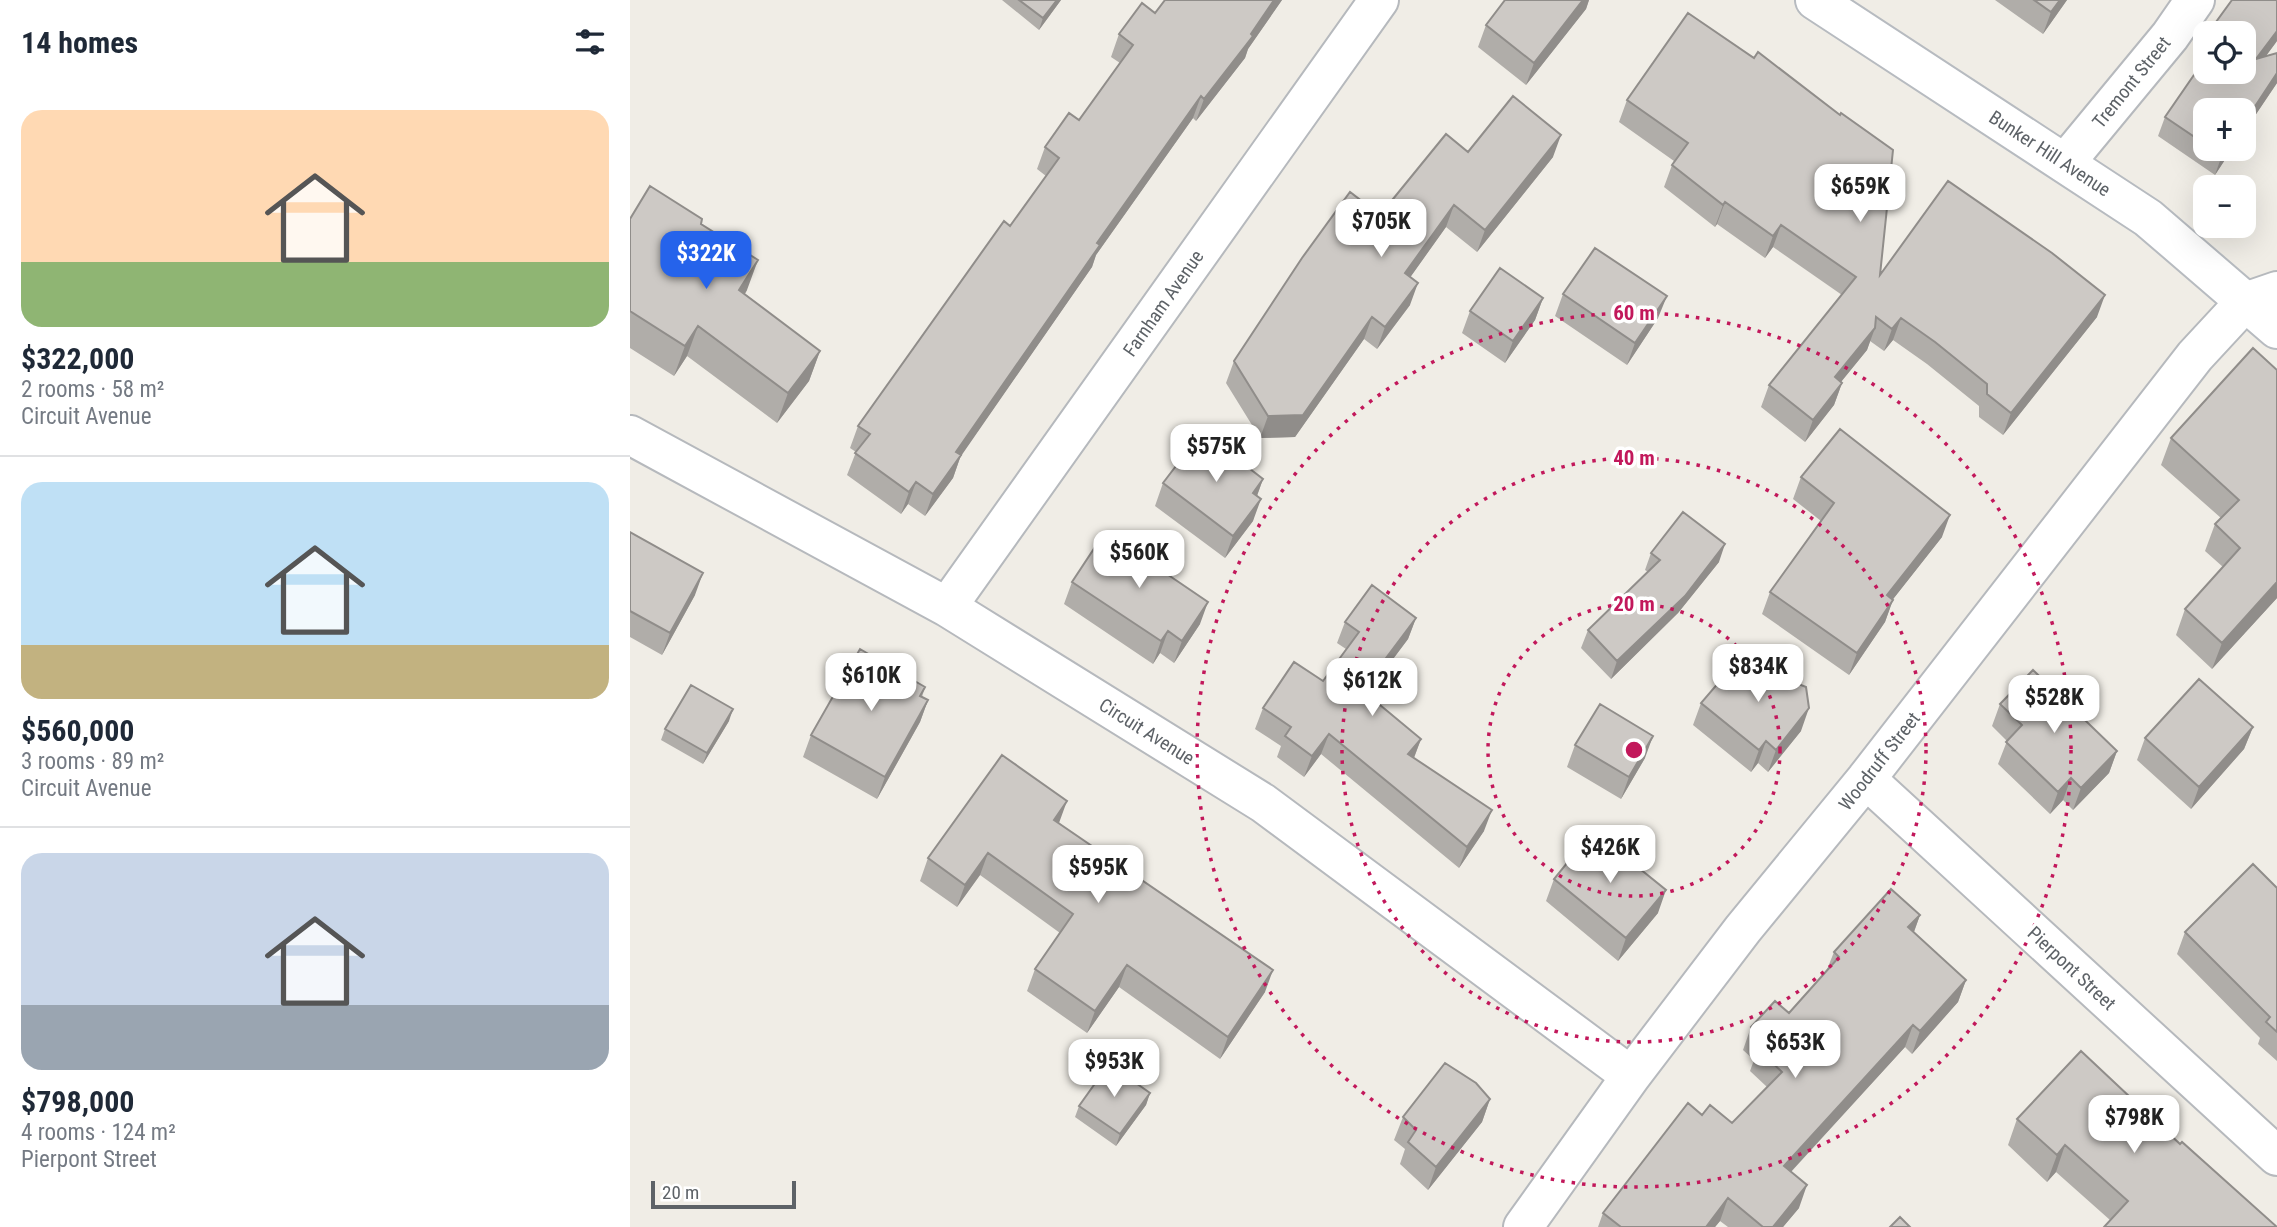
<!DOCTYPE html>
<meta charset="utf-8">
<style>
:root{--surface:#fff;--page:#f2f2f3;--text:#1f2937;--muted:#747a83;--line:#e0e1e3;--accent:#2563eb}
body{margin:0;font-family:"Roboto Condensed",sans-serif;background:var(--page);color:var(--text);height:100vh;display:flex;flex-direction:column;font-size:26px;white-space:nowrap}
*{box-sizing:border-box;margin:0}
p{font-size:23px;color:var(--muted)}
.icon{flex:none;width:38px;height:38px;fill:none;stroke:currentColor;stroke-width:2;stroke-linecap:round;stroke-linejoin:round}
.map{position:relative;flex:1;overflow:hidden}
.sheet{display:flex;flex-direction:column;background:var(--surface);width:630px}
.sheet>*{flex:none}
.tools{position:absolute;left:1563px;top:21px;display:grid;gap:14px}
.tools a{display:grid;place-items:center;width:63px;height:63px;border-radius:14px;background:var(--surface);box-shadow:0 7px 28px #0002;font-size:35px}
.scale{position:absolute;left:21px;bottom:18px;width:145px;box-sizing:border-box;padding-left:7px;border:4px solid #5d6267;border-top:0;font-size:19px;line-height:24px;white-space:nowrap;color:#5d6267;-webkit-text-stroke:5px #fff;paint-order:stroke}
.price{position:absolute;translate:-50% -60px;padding:0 16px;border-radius:14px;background:#fff;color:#222;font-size:23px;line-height:46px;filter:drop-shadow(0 2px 4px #0008)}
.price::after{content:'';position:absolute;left:50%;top:42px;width:21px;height:16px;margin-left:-10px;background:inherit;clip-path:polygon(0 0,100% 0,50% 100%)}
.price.current{background:var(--accent);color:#fff}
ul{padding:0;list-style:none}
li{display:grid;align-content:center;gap:14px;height:371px;padding:0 21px}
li+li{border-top:2px solid var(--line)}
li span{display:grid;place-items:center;height:217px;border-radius:21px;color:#555}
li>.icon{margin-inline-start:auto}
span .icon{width:126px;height:126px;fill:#fffc;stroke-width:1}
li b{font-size:30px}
h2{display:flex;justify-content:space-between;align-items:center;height:84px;padding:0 21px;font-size:30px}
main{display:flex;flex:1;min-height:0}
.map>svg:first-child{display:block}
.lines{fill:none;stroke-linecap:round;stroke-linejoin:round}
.minor-casing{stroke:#b6b9bd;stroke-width:42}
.secondary-casing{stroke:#b7bbc0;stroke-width:42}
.minor{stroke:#fff;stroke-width:38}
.secondary{stroke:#fff;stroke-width:38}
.wall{fill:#b0ada9}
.shaded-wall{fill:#908d8a}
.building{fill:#cdc9c5;stroke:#908d8a;stroke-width:2}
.ring{fill:none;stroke:#c2185b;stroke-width:3.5;stroke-dasharray:3.5 7}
.labels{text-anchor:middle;stroke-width:7;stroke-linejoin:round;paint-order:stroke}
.street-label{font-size:19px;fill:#5d6267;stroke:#fff}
.centre{fill:#c2185b;stroke:#fff;stroke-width:3.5}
.ring-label{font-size:21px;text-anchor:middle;font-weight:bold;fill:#c2185b;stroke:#fff;stroke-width:7;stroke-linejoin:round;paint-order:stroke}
</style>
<main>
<section class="sheet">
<h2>14 homes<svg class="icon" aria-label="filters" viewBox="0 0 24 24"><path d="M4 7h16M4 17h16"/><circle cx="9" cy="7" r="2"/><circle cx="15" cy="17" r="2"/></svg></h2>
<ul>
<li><span style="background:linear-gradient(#ffd9b3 70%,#8fb573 0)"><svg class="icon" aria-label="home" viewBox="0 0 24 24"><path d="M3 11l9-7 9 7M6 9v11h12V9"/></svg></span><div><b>$322,000</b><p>2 rooms · 58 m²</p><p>Circuit Avenue</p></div></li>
<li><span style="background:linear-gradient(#bfe0f5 75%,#c2b280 0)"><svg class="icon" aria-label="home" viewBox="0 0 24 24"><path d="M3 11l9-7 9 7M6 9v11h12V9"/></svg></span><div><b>$560,000</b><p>3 rooms · 89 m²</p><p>Circuit Avenue</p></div></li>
<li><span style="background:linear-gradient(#c9d6e8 70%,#9aa5b1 0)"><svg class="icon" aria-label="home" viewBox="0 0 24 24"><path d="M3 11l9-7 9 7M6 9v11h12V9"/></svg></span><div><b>$798,000</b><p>4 rooms · 124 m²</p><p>Pierpont Street</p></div></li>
</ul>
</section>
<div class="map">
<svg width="1647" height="1227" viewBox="0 0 1647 1227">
<rect width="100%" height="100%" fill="#f0ede6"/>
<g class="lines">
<!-- minor casing -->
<g class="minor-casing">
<path id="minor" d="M 1435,163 L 1540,36 L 1565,0
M 0,435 L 317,607 L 633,803 L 1001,1076
M 317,607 L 749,0
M 1236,779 L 1647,1156
M 893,1227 L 1001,1076 L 1113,929 L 1236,779 L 1565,356 L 1615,302 L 1647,291"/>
</g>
<!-- secondary casing -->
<g class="secondary-casing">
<path id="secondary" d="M 1185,0 L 1518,218 L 1647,329"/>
</g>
<!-- minor -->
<use href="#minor" class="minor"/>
<!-- secondary -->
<use href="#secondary" class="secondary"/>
</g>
<!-- wall -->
<path class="wall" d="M 372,0 L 431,0 L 409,30 Z
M 535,0 L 652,0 L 618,49 L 615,58 L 566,121 L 563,118 L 466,255 L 462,267 L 331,455 L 323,478 L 295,516 L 278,504 L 271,514 L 217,475 L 226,452 L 220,448 L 228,426 L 380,226 L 416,176 L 407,169 L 415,147 L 449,120 L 490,63 L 481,57 L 489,34 L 525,13 Z
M 875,0 L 959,0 L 956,9 L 896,85 L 848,47 L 856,25 Z
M 1365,0 L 1437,0 L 1413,34 Z
M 1575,37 L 1575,72 L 1647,41 L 1635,57 L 1647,83 L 1614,132 L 1614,110 L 1575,110 L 1575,149 L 1602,149 L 1585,175 L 1528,136 L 1535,117 L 1573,62 L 1567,58 Z
M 997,100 L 1250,275 L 1467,317 L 1373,435 L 1349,417 L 1349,406 L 1297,364 L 1263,340 L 1254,351 L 1240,341 L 1237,350 L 1211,382 L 1212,383 L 1204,405 L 1175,442 L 1131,407 L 1139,385 L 1212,295 L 1143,247 L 1135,258 L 1087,224 L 1085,227 L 1034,187 L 1042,165 L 1044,161 L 989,122 Z
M 838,152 L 923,157 L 847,252 L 816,227 L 780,277 L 780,305 L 747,349 L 734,339 L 665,437 L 630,438 L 596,383 L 604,361 L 750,215 Z
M 0,219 L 117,290 L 115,294 L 190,351 L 179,381 L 147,423 L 57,356 L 44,376 L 0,348 Z
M 933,294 L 1028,318 L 997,365 L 925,316 Z
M 913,298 L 905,320 L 875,363 L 832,333 L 840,311 Z
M 1623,348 L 1647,598 L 1582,669 L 1546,635 L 1555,609 L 1593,567 L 1575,551 L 1585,524 L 1591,518 L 1531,465 L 1541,438 Z
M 1171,477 L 1312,537 L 1263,599 L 1255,622 L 1219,675 L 1132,614 L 1140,592 L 1191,521 L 1163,499 Z
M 633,479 L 627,496 L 623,521 L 595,558 L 525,506 L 533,483 Z
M 0,532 L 65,595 L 32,655 L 0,637 Z
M 1021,553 L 1089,562 L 1048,613 L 981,679 L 951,648 L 958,630 L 1018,572 L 1015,570 Z
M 442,582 L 570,624 L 544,663 L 530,653 L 523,664 L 434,604 Z
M 786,618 L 778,639 L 737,694 L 791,739 L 784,758 L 854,831 L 829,868 L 691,754 L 674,777 L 647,757 L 651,746 L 625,729 L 633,708 L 693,681 L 716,649 L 707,643 L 715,622 Z
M 295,687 L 292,697 L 298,700 L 290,722 L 247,799 L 173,757 L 181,735 Z
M 1071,703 L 1171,731 L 1138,772 L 1128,763 L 1121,772 L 1063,725 Z
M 1370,704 L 1487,751 L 1479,773 L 1443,810 L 1433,800 L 1420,814 L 1368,764 L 1377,741 L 1362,726 Z
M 99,721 L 73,764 L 31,740 L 35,729 Z
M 1623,727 L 1614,749 L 1561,809 L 1507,760 L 1515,738 Z
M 945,745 L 1015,758 L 991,799 L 937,767 Z
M 429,823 L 635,992 L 590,1059 L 489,987 L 457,1033 L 397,991 L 405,969 L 430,933 L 350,875 L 327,907 L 290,881 L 298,858 Z
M 924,879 L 1028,913 L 988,961 L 916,901 Z
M 1647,888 L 1647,1061 L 1628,1044 L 1630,1038 L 1547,954 L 1555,932 Z
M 1290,915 L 1284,932 L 1336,980 L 1328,1002 L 1282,1054 L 1275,1047 L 1161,1172 L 1169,1208 L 1153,1227 L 1098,1227 L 1090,1221 L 1085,1227 L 968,1227 L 973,1213 L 1072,1115 L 1102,1123 L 1137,1087 L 1120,1071 L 1124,1060 L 1113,1050 L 1121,1027 L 1159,1013 L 1196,972 L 1204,952 Z
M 520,1093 L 516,1105 L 486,1146 L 445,1117 L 449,1106 Z
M 860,1099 L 852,1122 L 798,1190 L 770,1164 L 775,1149 L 764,1140 L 773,1117 Z
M 1387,1119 L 1550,1144 L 1480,1220 L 1426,1172 L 1417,1182 L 1378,1145 Z"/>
<!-- shaded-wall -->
<path class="shaded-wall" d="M 427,0 L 431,0 L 409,30 L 413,18 Z
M 644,0 L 652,0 L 618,49 L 615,58 L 566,121 L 574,99 Z
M 953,0 L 959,0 L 956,9 L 896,85 L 904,63 Z
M 1430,0 L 1437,0 L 1413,34 L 1421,12 Z
M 1647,31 L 1647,41 L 1619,79 L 1626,59 Z
M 1647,73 L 1647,83 L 1614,132 L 1614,123 Z
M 571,96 L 563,118 L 466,255 L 462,267 L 329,459 L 331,455 L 323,478 L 295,516 L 303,494 L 326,452 L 467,243 Z
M 931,135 L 923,157 L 847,252 L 855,230 Z
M 1596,149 L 1602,149 L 1585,175 L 1592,155 Z
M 1095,202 L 1087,224 L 1085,227 L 1093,205 Z
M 824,205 L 816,227 L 767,296 L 775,273 Z
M 1151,225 L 1143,247 L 1135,258 L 1143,236 Z
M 128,260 L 117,290 L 98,320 L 109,290 Z
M 788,283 L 780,305 L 747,349 L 755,327 Z
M 1475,295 L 1467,317 L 1373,435 L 1381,413 Z
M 1037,296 L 1028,318 L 997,365 L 1005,343 Z
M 913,298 L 905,320 L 875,363 L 883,341 Z
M 742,317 L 734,339 L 665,437 L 630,438 L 638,416 Z
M 1271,318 L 1263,340 L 1254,351 L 1262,329 Z
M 68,326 L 57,356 L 44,376 L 55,346 Z
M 1245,328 L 1237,350 L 1197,399 L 1205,377 Z
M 190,351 L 179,381 L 147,423 L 158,393 Z
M 1212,383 L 1204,405 L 1175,442 L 1183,420 Z
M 633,479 L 625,501 L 623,493 Z
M 286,482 L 278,504 L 271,514 L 279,492 Z
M 631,499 L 623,521 L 595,558 L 603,536 Z
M 1320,515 L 1312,537 L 1249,617 L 1257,595 Z
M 1095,544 L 1089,562 L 1048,613 L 981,679 L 987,661 Z
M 73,573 L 65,595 L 32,655 L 40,633 Z
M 1647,582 L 1647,598 L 1582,669 L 1592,643 Z
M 1263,600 L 1255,622 L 1219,675 L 1227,653 Z
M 578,602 L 570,624 L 544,663 L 552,641 Z
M 786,618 L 778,639 L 724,711 L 732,690 Z
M 538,631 L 530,653 L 523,664 L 531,641 Z
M 298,700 L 290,722 L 247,799 L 255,777 Z
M 1179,708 L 1171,731 L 1138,772 L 1146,750 Z
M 103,709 L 99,721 L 73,764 L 77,753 Z
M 1623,727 L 1614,749 L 1561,809 L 1569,787 Z
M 699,734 L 691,754 L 674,777 L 682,756 Z
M 1023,736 L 1015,758 L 991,799 L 999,777 Z
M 791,739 L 783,760 L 778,754 Z
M 1136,741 L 1128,763 L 1121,772 L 1129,750 Z
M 1487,751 L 1479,773 L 1443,810 L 1451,788 Z
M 1441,778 L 1433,800 L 1420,814 L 1428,792 Z
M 437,801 L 429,823 L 424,820 Z
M 862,810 L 854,831 L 829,868 L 837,847 Z
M 358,853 L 350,875 L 327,907 L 335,885 Z
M 1036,890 L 1028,913 L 988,961 L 996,938 Z
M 1290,915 L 1282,937 L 1278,927 Z
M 497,965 L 489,987 L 457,1033 L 465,1011 Z
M 643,970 L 635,992 L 590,1059 L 598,1037 Z
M 1336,980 L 1328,1002 L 1282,1054 L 1290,1031 Z
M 1283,1025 L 1275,1047 L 1146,1188 L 1154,1166 Z
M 520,1093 L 516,1105 L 486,1146 L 490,1134 Z
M 860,1099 L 852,1122 L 798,1190 L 806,1167 Z
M 1435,1145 L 1426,1172 L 1417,1182 L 1427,1155 Z
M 1177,1185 L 1169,1208 L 1153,1227 L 1143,1227 Z
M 1098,1198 L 1090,1221 L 1085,1227 L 1076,1227 Z"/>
<!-- building -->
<path class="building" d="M 389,0 L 427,0 L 413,18 Z
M 535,0 L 644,0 L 621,34 L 623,36 L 574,99 L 571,96 L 467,243 L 470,245 L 326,452 L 331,455 L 303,494 L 286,482 L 279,492 L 225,453 L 240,434 L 228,426 L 374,221 L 380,226 L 429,158 L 415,147 L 439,113 L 449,120 L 503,45 L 489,34 L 512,3 L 525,13 Z
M 875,0 L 953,0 L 904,63 L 856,25 Z
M 1404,0 L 1430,0 L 1421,12 Z
M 1602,0 L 1647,0 L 1647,31 L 1626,59 L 1647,53 L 1647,73 L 1614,123 L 1614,110 L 1575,110 L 1575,144 L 1535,117 L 1575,59 L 1575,72 L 1614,72 L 1614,33 L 1578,33 Z
M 1058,13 L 1124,58 L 1128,52 L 1210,115 L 1211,113 L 1263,150 L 1250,275 L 1318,181 L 1422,253 L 1475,295 L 1381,413 L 1357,394 L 1357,384 L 1305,342 L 1271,318 L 1262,329 L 1246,317 L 1245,328 L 1205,377 L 1212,383 L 1183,420 L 1139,385 L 1226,277 L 1151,225 L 1143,236 L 1095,202 L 1093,205 L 1042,165 L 1058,143 L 997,100 Z
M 883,96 L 931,135 L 855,230 L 824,205 L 775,273 L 788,283 L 755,327 L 742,317 L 673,415 L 638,416 L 604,361 L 672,258 L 720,192 L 750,215 L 816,134 L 838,152 Z
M 1583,149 L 1596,149 L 1592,155 Z
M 20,186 L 72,219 L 71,224 L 128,260 L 109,290 L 190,351 L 158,393 L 68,326 L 55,346 L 0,311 L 0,219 Z
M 965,248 L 1037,296 L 1005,343 L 933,294 Z
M 870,268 L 913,298 L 883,341 L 840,311 Z
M 1623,348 L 1647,370 L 1647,582 L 1592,643 L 1555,609 L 1610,548 L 1585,524 L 1609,500 L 1541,438 Z
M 1210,429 L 1320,515 L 1257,595 L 1263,600 L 1227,653 L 1140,592 L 1204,503 L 1171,477 Z
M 572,432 L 633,479 L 623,493 L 631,499 L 603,536 L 533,483 Z
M 1053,512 L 1095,544 L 1055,596 L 987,661 L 958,630 L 1030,560 L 1021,553 Z
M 0,532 L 73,573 L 40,633 L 0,611 Z
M 475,532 L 578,602 L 552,641 L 538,631 L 531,641 L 442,582 Z
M 742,585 L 786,618 L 732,690 L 791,739 L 778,754 L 862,810 L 837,847 L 699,734 L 682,756 L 655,736 L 661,727 L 633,708 L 664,662 L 693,681 L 729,632 L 715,622 Z
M 230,649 L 295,687 L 290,696 L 298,700 L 255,777 L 181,735 Z
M 1108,660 L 1176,687 L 1179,708 L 1146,750 L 1136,741 L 1129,750 L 1071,703 Z
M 1403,670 L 1487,751 L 1451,788 L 1441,778 L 1428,792 L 1376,742 L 1392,725 L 1370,704 Z
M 1569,679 L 1623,727 L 1569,787 L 1515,738 Z
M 61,685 L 103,709 L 77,753 L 35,729 Z
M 970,704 L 1023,736 L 999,777 L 945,745 Z
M 372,755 L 437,801 L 424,820 L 643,970 L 598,1037 L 497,965 L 465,1011 L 405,969 L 443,914 L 358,853 L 335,885 L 298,858 Z
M 963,831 L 1036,890 L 996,938 L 924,879 Z
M 1623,864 L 1647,888 L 1647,1032 L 1636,1022 L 1640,1017 L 1555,932 Z
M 1261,889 L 1290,915 L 1278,927 L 1336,980 L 1290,1031 L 1283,1025 L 1154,1166 L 1177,1185 L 1143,1227 L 1133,1227 L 1098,1198 L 1076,1227 L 991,1227 L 973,1213 L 1058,1103 L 1072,1115 L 1080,1105 L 1102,1123 L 1152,1072 L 1128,1049 L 1135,1041 L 1121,1027 L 1145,1001 L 1159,1013 L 1209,957 L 1204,952 Z
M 1451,1051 L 1550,1144 L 1552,1142 L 1647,1227 L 1474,1227 L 1498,1201 L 1435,1145 L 1427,1155 L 1387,1119 Z
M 815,1063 L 846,1083 L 860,1099 L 806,1167 L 778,1142 L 786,1130 L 773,1117 Z
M 479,1064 L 520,1093 L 490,1134 L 449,1106 Z
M 1270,1217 L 1280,1227 L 1260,1227 Z"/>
<!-- distance rings -->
<g class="ring">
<circle cx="1004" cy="750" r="146"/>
<circle cx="1004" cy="750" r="292"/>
<circle cx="1004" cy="750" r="437"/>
</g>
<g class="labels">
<!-- street labels -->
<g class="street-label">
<text transform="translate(1501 82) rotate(-51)" y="7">Tremont Street</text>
<text transform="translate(1420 153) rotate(33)" y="7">Bunker Hill Avenue</text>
<text transform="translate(533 303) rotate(-55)" y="7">Farnham Avenue</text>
<text transform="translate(517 731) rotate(32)" y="7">Circuit Avenue</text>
<text transform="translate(1249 761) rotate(-52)" y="7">Woodruff Street</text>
<text transform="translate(1442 968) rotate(43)" y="7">Pierpont Street</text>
</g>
</g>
<circle cx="1004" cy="750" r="10" class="centre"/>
<g class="ring-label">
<text x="1004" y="320">60 m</text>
<text x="1004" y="465">40 m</text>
<text x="1004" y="611">20 m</text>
</g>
</svg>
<div class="tools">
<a><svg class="icon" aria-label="locate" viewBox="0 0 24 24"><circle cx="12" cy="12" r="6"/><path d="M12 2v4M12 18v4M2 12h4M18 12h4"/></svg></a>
<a>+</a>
<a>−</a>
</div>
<div class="scale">20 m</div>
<b class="price" style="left:1230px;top:224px">$659K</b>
<b class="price" style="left:751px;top:259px">$705K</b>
<b class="price current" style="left:76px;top:291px">$322K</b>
<b class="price" style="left:586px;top:484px">$575K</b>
<b class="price" style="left:509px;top:590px">$560K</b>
<b class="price" style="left:1128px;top:704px">$834K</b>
<b class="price" style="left:241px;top:713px">$610K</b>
<b class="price" style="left:742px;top:718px">$612K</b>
<b class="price" style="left:1424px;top:735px">$528K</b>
<b class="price" style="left:980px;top:885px">$426K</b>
<b class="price" style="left:468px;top:905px">$595K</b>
<b class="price" style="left:1165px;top:1080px">$653K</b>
<b class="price" style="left:484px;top:1099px">$953K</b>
<b class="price" style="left:1504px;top:1155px">$798K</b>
</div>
</main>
